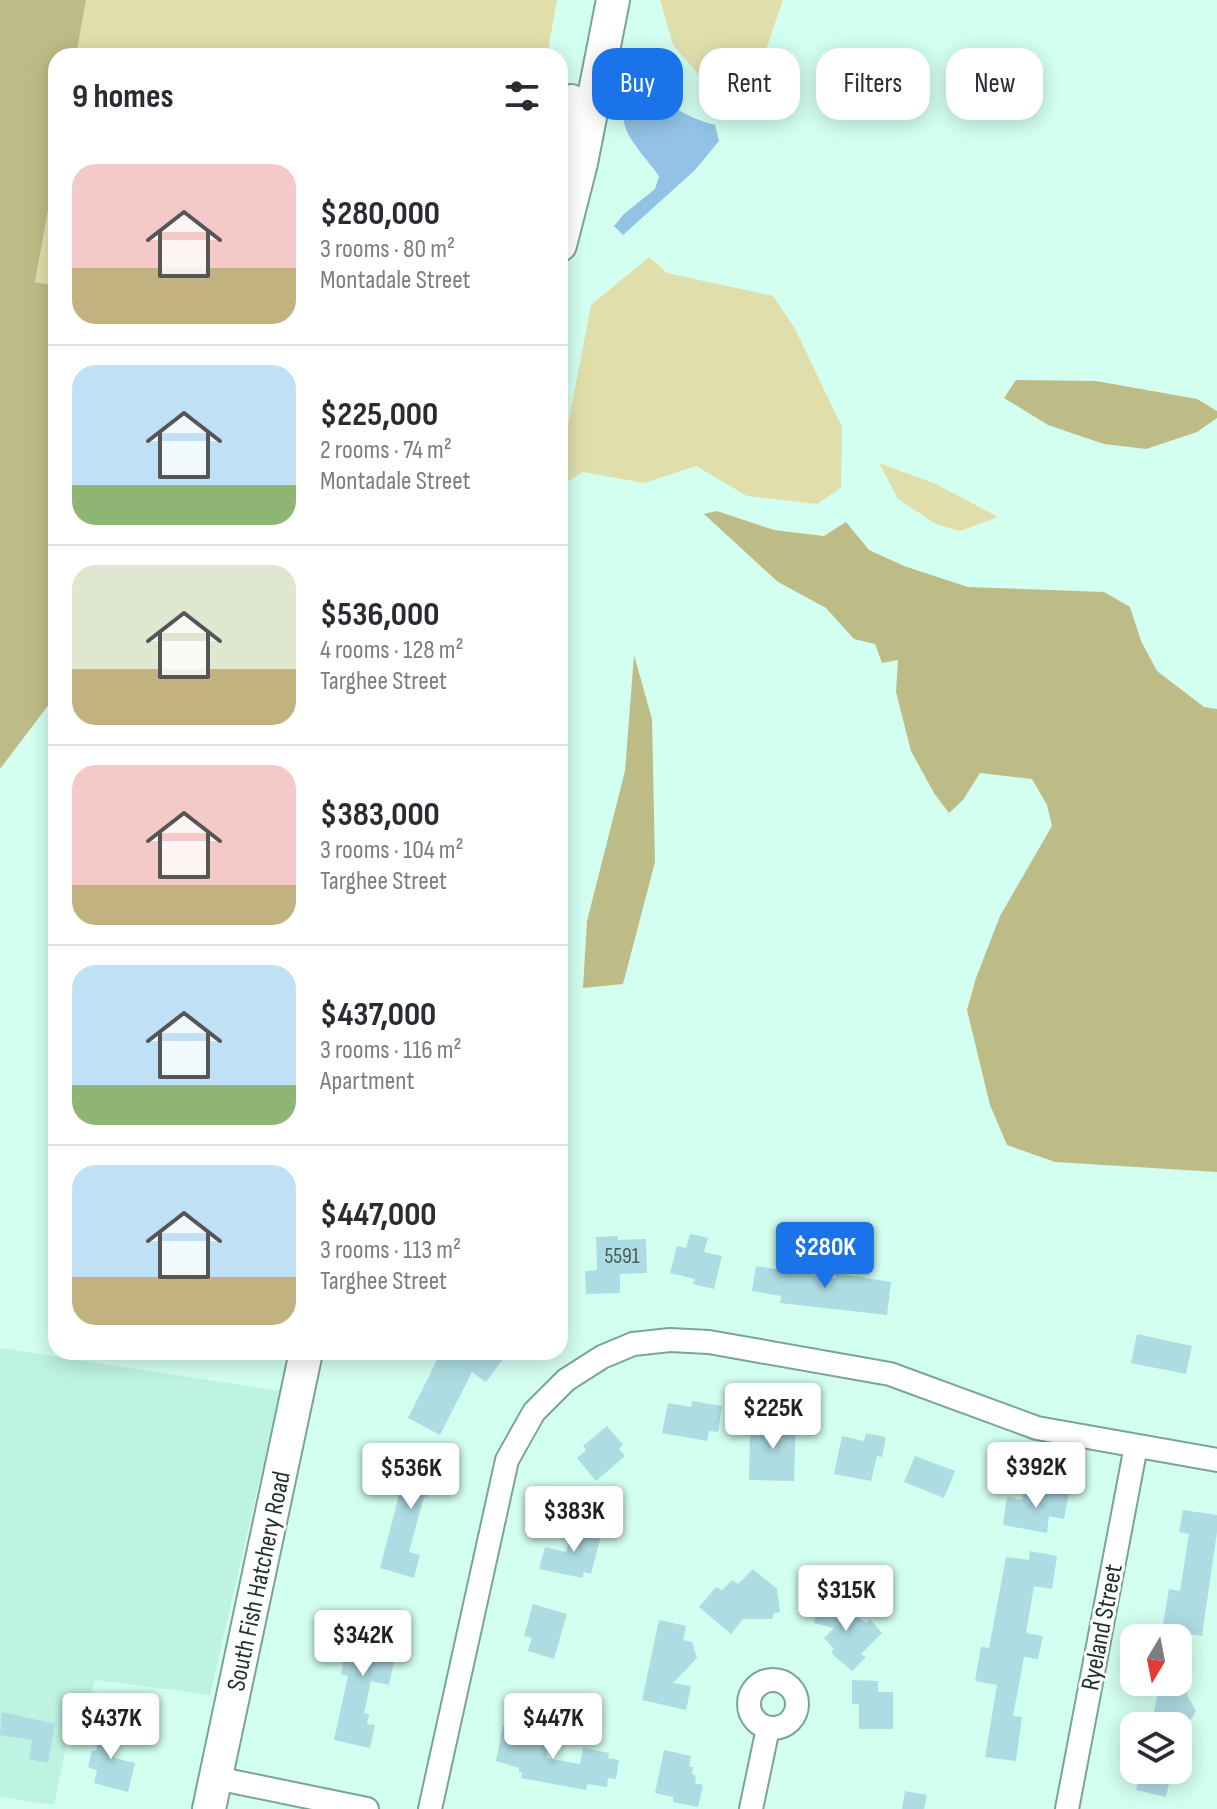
<!DOCTYPE html>
<meta charset="utf-8">
<style>
:root{--surface:#fff;--page:#f7f7f7;--text:#2b2b33;--muted:#7c7c81;--line:#e1e1e2;--accent:#1a73e8}
body{margin:0;font-family:"Sofia Sans Condensed",sans-serif;background:var(--page);color:var(--text);height:100vh;display:flex;flex-direction:column;font-size:30px;white-space:nowrap}
*{box-sizing:border-box;margin:0}
p{font-size:26px;color:var(--muted)}
.icon{flex:none;width:44px;height:44px;fill:none;stroke:currentColor;stroke-width:2;stroke-linecap:round;stroke-linejoin:round}
.map{position:relative;flex:1;overflow:hidden}
.sheet{position:absolute;left:48px;top:48px;width:520px;height:1312px;display:flex;flex-direction:column;background:var(--surface);border-radius:24px;box-shadow:0 4px 20px #0003}
.sheet>*{flex:none}
.banner{position:absolute;left:592px;top:48px;width:504px;height:72px;display:flex;gap:16px}
.needle{width:52px;rotate:190deg}
.tools{position:absolute;left:1120px;top:1624px;display:grid;gap:16px}
.tools a{display:grid;place-items:center;width:72px;height:72px;border-radius:16px;background:var(--surface);box-shadow:0 4px 20px #0003;font-size:40px}
.price{position:absolute;translate:-50% -68px;padding:0 18px;border-radius:8px;background:#fff;color:#222;font-size:26px;line-height:52px;filter:drop-shadow(0 2px 4px #0008)}
.price::after{content:'';position:absolute;left:50%;top:48px;width:24px;height:18px;margin-left:-12px;background:inherit;clip-path:polygon(0 0,100% 0,50% 100%)}
.price.current{background:var(--accent);color:#fff}
ul{padding:0;list-style:none}
li{display:flex;align-items:center;gap:24px;height:200px;padding:0 24px}
li+li{border-top:2px solid var(--line)}
li span{display:grid;place-items:center;flex:none;width:224px;height:160px;border-radius:24px;color:#555}
li>.icon{margin-inline-start:auto}
span .icon{width:96px;height:96px;fill:#fffc;stroke-width:1}
li b{font-size:34px}
h2{display:flex;justify-content:space-between;align-items:center;height:96px;padding:0 24px;font-size:34px}
.tag{padding:0 28px;border-radius:24px;background:var(--surface);box-shadow:0 4px 20px #0003;font-size:28px;line-height:72px}
.tag.current{background:var(--accent);color:#fff}
.map>svg:first-child{display:block}
.built{fill:#bef2e1}
.green{fill:#e0dfac}
.forest{fill:#bebc86}
.water{fill:#92c3e7}
.building{fill:#addce2}
.lines{fill:none;stroke-linecap:round;stroke-linejoin:round}
.minor-casing{stroke:#7aa497;stroke-width:26}
.secondary-casing{stroke:#7aa497;stroke-width:36}
.minor{stroke:#fff;stroke-width:22}
.secondary{stroke:#fff;stroke-width:32}
.labels{text-anchor:middle;stroke-width:6;stroke-linejoin:round;paint-order:stroke}
.number-label{font-size:22px;fill:#425b59}
.street-label{font-size:26px;fill:#1f302b;stroke:#fff}
</style>
<div class="map">
<svg width="1217" height="1809" viewBox="0 0 1217 1809">
<rect width="100%" height="100%" fill="#d3fff0"/>
<!-- built -->
<path class="built" d="M 0,1348 L 280,1391 L 210,1695 L 95,1680 L 86,1716 L 73,1714 L 54,1805 L 0,1797 Z"/>
<!-- green -->
<path class="green" d="M 86,0 L 557,0 L 547,56 L 76,56 Z
M 660,0 L 783,0 L 767,47 L 742,82 L 712,90 L 673,45 Z
M 56,166 L 56,286 L 35,282 Z
M 649,257 L 667,273 L 773,296 L 794,327 L 842,427 L 841,488 L 817,504 L 747,496 L 696,466 L 644,483 L 583,472 L 560,486 L 560,467 L 591,305 Z
M 879,463 L 936,484 L 998,517 L 960,531 L 936,524 L 898,499 Z"/>
<!-- forest -->
<path class="forest" d="M 0,0 L 86,0 L 76,56 L 56,56 L 56,166 L 35,282 L 56,286 L 56,695 L 0,769 Z
M 1016,380 L 1096,381 L 1197,399 L 1217,411 L 1217,418 L 1197,432 L 1146,449 L 1104,444 L 1048,425 L 1004,398 Z
M 717,511 L 774,530 L 824,536 L 846,522 L 869,550 L 904,566 L 968,587 L 1104,592 L 1130,607 L 1141,641 L 1157,671 L 1204,707 L 1217,709 L 1217,1172 L 1055,1162 L 1007,1145 L 990,1105 L 967,1010 L 976,978 L 1000,916 L 1052,826 L 1047,805 L 1032,779 L 980,773 L 963,800 L 949,813 L 934,793 L 911,751 L 896,692 L 898,660 L 882,663 L 875,644 L 854,639 L 826,608 L 778,582 L 704,514 Z
M 634,655 L 652,719 L 655,862 L 623,984 L 583,988 L 587,921 L 625,771 Z"/>
<!-- water -->
<path class="water" d="M 645,54 C 648,62 648,69 650,78 C 656,103 694,120 715,125 L 719,141 L 695,170 L 623,235 L 614,226 L 624,214 L 655,189 L 659,176 C 650,163 631,143 626,129 C 617,105 626,70 645,54 Z"/>
<!-- building -->
<path class="building" d="M 690,1234 L 708,1238 L 704,1252 L 722,1256 L 714,1289 L 693,1284 L 695,1279 L 670,1273 L 677,1246 L 686,1248 Z
M 618,1236 L 618,1240 L 646,1239 L 647,1273 L 620,1274 L 620,1293 L 586,1294 L 585,1271 L 597,1270 L 596,1237 Z
M 756,1266 L 836,1278 L 836,1273 L 891,1282 L 887,1315 L 780,1303 L 781,1296 L 752,1291 Z
M 1137,1334 L 1192,1346 L 1186,1374 L 1131,1363 Z
M 441,1352 L 493,1352 L 503,1359 L 486,1382 L 472,1372 L 440,1435 L 408,1418 Z
M 692,1401 L 722,1406 L 718,1432 L 709,1431 L 707,1441 L 662,1433 L 668,1403 L 691,1407 Z
M 767,1417 L 796,1420 L 794,1481 L 749,1480 L 750,1432 L 761,1433 L 761,1428 L 767,1428 Z
M 607,1426 L 623,1445 L 619,1449 L 625,1456 L 596,1481 L 577,1458 L 586,1450 L 583,1446 Z
M 866,1433 L 886,1437 L 882,1457 L 877,1456 L 871,1481 L 834,1474 L 842,1436 L 864,1441 Z
M 407,1451 L 449,1460 L 444,1482 L 431,1479 L 427,1498 L 424,1497 L 409,1552 L 420,1555 L 414,1578 L 380,1568 L 397,1503 Z
M 915,1456 L 955,1471 L 944,1498 L 904,1482 Z
M 1037,1488 L 1069,1493 L 1064,1519 L 1049,1516 L 1047,1533 L 1003,1525 L 1007,1497 L 1022,1500 L 1023,1494 L 1036,1497 Z
M 1183,1510 L 1217,1515 L 1217,1532 L 1202,1636 L 1162,1630 L 1169,1589 L 1180,1591 L 1189,1534 L 1179,1532 Z
M 573,1527 L 602,1532 L 591,1574 L 584,1572 L 582,1578 L 539,1569 L 545,1547 L 566,1552 Z
M 1030,1551 L 1057,1556 L 1052,1589 L 1034,1586 L 1026,1633 L 1043,1636 L 1038,1659 L 1024,1657 L 1013,1716 L 1022,1717 L 1016,1761 L 985,1757 L 997,1685 L 975,1681 L 981,1647 L 989,1648 L 1006,1557 L 1029,1560 Z
M 753,1569 L 777,1589 L 780,1612 L 774,1613 L 772,1619 L 743,1619 L 731,1634 L 699,1607 L 716,1587 L 722,1590 L 732,1580 L 738,1584 Z
M 819,1600 L 843,1607 L 866,1623 L 870,1619 L 882,1633 L 861,1654 L 866,1657 L 852,1671 L 831,1653 L 834,1649 L 824,1638 L 834,1628 L 814,1623 Z
M 533,1604 L 567,1614 L 554,1659 L 528,1651 L 532,1638 L 524,1636 Z
M 352,1615 L 368,1618 L 367,1624 L 393,1630 L 392,1637 L 395,1638 L 390,1660 L 394,1661 L 389,1685 L 371,1681 L 364,1713 L 369,1714 L 367,1724 L 375,1725 L 370,1748 L 334,1740 L 348,1676 L 341,1674 Z
M 659,1620 L 686,1626 L 683,1640 L 692,1642 L 697,1658 L 673,1683 L 691,1686 L 686,1710 L 642,1700 Z
M 852,1680 L 878,1681 L 878,1692 L 893,1692 L 893,1729 L 859,1729 L 859,1704 L 852,1704 Z
M 1160,1682 L 1190,1682 L 1187,1695 L 1196,1711 L 1190,1721 L 1154,1712 Z
M 2,1712 L 55,1724 L 48,1763 L 29,1759 L 32,1740 L 0,1735 Z
M 102,1723 L 121,1728 L 114,1758 L 135,1763 L 128,1792 L 94,1783 L 97,1770 L 88,1767 L 92,1750 L 96,1751 Z
M 503,1725 L 551,1734 L 546,1758 L 580,1764 L 583,1748 L 609,1753 L 608,1758 L 619,1760 L 616,1779 L 608,1778 L 607,1787 L 587,1784 L 586,1790 L 521,1778 L 522,1772 L 519,1772 L 519,1768 L 496,1761 Z
M 664,1750 L 691,1756 L 689,1767 L 693,1767 L 692,1774 L 696,1776 L 695,1783 L 703,1785 L 698,1807 L 673,1802 L 673,1797 L 655,1793 Z
M 1141,1770 L 1172,1770 L 1166,1797 L 1136,1790 Z
M 905,1791 L 927,1795 L 924,1809 L 902,1809 Z"/>
<g class="lines">
<!-- minor casing -->
<g class="minor-casing">
<path id="minor" d="M749 1704a24 24 0 1 1 48 0a24 24 0 1 1-48 0Z
M 216,1778 L 367,1809
M 430,1809 L 507,1460 L 534,1412 L 566,1380 L 602,1357 L 633,1344 L 670,1340 L 709,1342 L 890,1374 L 1037,1428 L 1217,1460
M 751,1809 L 768,1728
M 1067,1809 L 1136,1446"/>
</g>
<!-- secondary casing -->
<g class="secondary-casing">
<path id="secondary" d="M 560,152 L 571,101
M 560,245 L 581,163 L 613,0
M 209,1809 L 306,1352"/>
</g>
<!-- minor -->
<use href="#minor" class="minor"/>
<!-- secondary -->
<use href="#secondary" class="secondary"/>
</g>
<g class="labels">
<!-- number labels -->
<g class="number-label">
<text x="622" y="1263">5591</text>
</g>
<!-- street labels -->
<g class="street-label">
<text transform="translate(258 1581) rotate(-78)" y="9">South Fish Hatchery Road</text>
<text transform="translate(1101 1627) rotate(-79)" y="9">Ryeland Street</text>
</g>
</g>
</svg>
<div class="tools">
<a><svg class="needle" viewBox="-14 -14 28 28"><path d="M0-13l5 13h-10z" fill="#e53935"/><path d="M0 13l5-13h-10z" fill="#7c7c81"/></svg></a>
<a><svg class="icon" aria-label="layers" viewBox="0 0 24 24"><path d="M12 4l9 5-9 5-9-5zM3 14l9 5 9-5"/></svg></a>
</div>
<b class="price current" style="left:825px;top:1290px">$280K</b>
<b class="price" style="left:773px;top:1451px">$225K</b>
<b class="price" style="left:1036px;top:1510px">$392K</b>
<b class="price" style="left:411px;top:1511px">$536K</b>
<b class="price" style="left:574px;top:1554px">$383K</b>
<b class="price" style="left:846px;top:1633px">$315K</b>
<b class="price" style="left:363px;top:1678px">$342K</b>
<b class="price" style="left:111px;top:1761px">$437K</b>
<b class="price" style="left:553px;top:1761px">$447K</b>
<div class="banner">
<a class="tag current">Buy</a>
<a class="tag">Rent</a>
<a class="tag">Filters</a>
<a class="tag">New</a>
</div>
<section class="sheet">
<h2>9 homes<svg class="icon" aria-label="filters" viewBox="0 0 24 24"><path d="M4 7h16M4 17h16"/><circle cx="9" cy="7" r="2"/><circle cx="15" cy="17" r="2"/></svg></h2>
<ul>
<li><span style="background:linear-gradient(#f6c9c9 65%,#c2b280 0)"><svg class="icon" aria-label="home" viewBox="0 0 24 24"><path d="M3 11l9-7 9 7M6 9v11h12V9"/></svg></span><div><b>$280,000</b><p>3 rooms · 80 m²</p><p>Montadale Street</p></div></li>
<li><span style="background:linear-gradient(#bfe0f5 75%,#8fb573 0)"><svg class="icon" aria-label="home" viewBox="0 0 24 24"><path d="M3 11l9-7 9 7M6 9v11h12V9"/></svg></span><div><b>$225,000</b><p>2 rooms · 74 m²</p><p>Montadale Street</p></div></li>
<li><span style="background:linear-gradient(#dfe7d0 65%,#c2b280 0)"><svg class="icon" aria-label="home" viewBox="0 0 24 24"><path d="M3 11l9-7 9 7M6 9v11h12V9"/></svg></span><div><b>$536,000</b><p>4 rooms · 128 m²</p><p>Targhee Street</p></div></li>
<li><span style="background:linear-gradient(#f6c9c9 75%,#c2b280 0)"><svg class="icon" aria-label="home" viewBox="0 0 24 24"><path d="M3 11l9-7 9 7M6 9v11h12V9"/></svg></span><div><b>$383,000</b><p>3 rooms · 104 m²</p><p>Targhee Street</p></div></li>
<li><span style="background:linear-gradient(#bfe0f5 75%,#8fb573 0)"><svg class="icon" aria-label="home" viewBox="0 0 24 24"><path d="M3 11l9-7 9 7M6 9v11h12V9"/></svg></span><div><b>$437,000</b><p>3 rooms · 116 m²</p><p>Apartment</p></div></li>
<li><span style="background:linear-gradient(#bfe0f5 70%,#c2b280 0)"><svg class="icon" aria-label="home" viewBox="0 0 24 24"><path d="M3 11l9-7 9 7M6 9v11h12V9"/></svg></span><div><b>$447,000</b><p>3 rooms · 113 m²</p><p>Targhee Street</p></div></li>
</ul>
</section>
</div>
